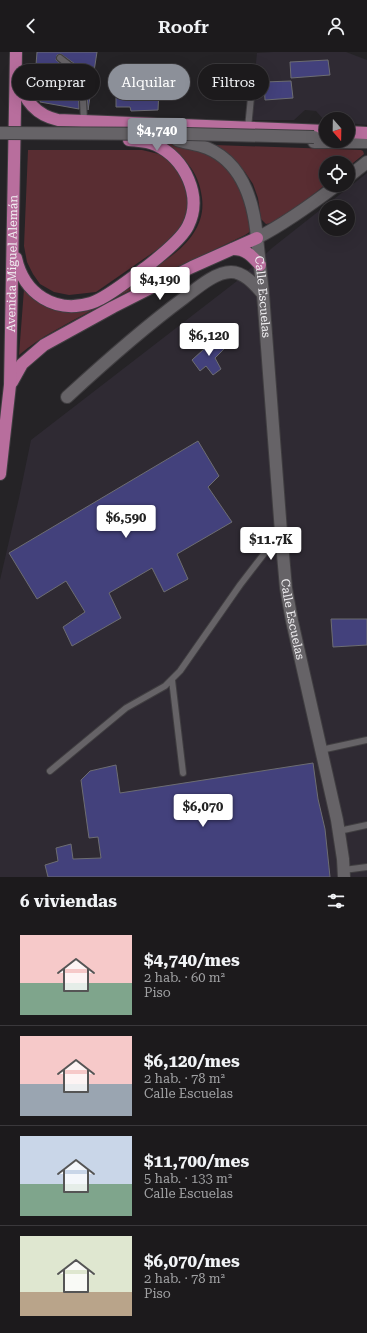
<!DOCTYPE html>
<html lang="es">
<meta charset="utf-8">
<style>
:root{--surface:#1c1a1c;--page:#292729;--text:#f1f3f6;--muted:#a0a1a3;--line:#3a383b;--accent:#8c9099}
body{margin:0;font-family:"Roboto Serif",serif;background:var(--page);color:var(--text);height:100vh;display:flex;flex-direction:column;font-size:15px;white-space:nowrap}
*{box-sizing:border-box;margin:0}
p{font-size:13px;color:var(--muted)}
.icon{flex:none;width:22px;height:22px;fill:none;stroke:currentColor;stroke-width:2;stroke-linecap:round;stroke-linejoin:round}
.map{position:relative;height:825px;overflow:hidden}
.panel{display:flex;flex-direction:column;background:var(--surface);flex:1}
.panel>*{flex:none}
.top-card{position:absolute;left:12px;top:12px;width:343px;height:36px;display:flex;gap:8px}
.needle{width:26px;rotate:160deg}
.controls{position:absolute;left:319px;top:60px;display:grid;gap:8px}
.controls a{display:grid;place-items:center;width:36px;height:36px;border-radius:50%;background:var(--surface);box-shadow:0 4px 16px #0002,0 0 0 1px var(--line);font-size:20px}
.price{position:absolute;translate:-50% -34px;padding:0 9px;border-radius:4px;background:#fff;color:#222;font-size:13px;line-height:26px;filter:drop-shadow(0 1px 2px #0008)}
.price::after{content:'';position:absolute;left:50%;top:24px;width:12px;height:9px;margin-left:-6px;background:inherit;clip-path:polygon(0 0,100% 0,50% 100%)}
.price.on{background:var(--accent);color:#fff}
ul{padding:0;list-style:none}
li{display:flex;align-items:center;gap:12px;height:100px;padding:0 20px}
li+li{border-top:1px solid var(--line)}
li span{display:grid;place-items:center;flex:none;width:112px;height:80px;border-radius:0px;color:#555}
li>.icon{margin-inline-start:auto}
span .icon{width:48px;height:48px;fill:#fffc;stroke-width:1}
li b{font-size:17px}
h2{display:flex;justify-content:space-between;align-items:center;height:48px;padding:0 20px;font-size:17px}
.chip{padding:0 14px;border-radius:18px;background:var(--surface);box-shadow:0 4px 16px #0002,0 0 0 1px var(--line);font-size:14px;line-height:36px}
.chip.on{background:var(--accent);color:#fff}
header{display:flex;justify-content:space-between;align-items:center;height:52px;padding:0 20px;background:var(--surface);font-size:18px;font-weight:600}
.map>svg:first-child{display:block}
.built{fill:#2f2a33;fill-rule:evenodd}
.green{fill:#592d32}
.building{fill:#43417c;stroke:#6d6d72}
.lines{fill:none;stroke-linecap:round;stroke-linejoin:round}
.service-casing{stroke:#403e41;stroke-width:8}
.minor-casing{stroke:#403e41;stroke-width:14}
.secondary-casing{stroke:#403e41;stroke-width:14}
.primary-casing{stroke:#403e41;stroke-width:14}
.service{stroke:#666367;stroke-width:6}
.minor{stroke:#666367;stroke-width:12}
.secondary{stroke:#666367;stroke-width:12}
.primary{stroke:#b86e9d;stroke-width:12}
.secondary-bridge-casing{stroke:#403e41;stroke-width:14;stroke-linecap:butt}
.secondary-bridge{stroke:#666367;stroke-width:12}
.labels{text-anchor:middle;stroke-width:4;stroke-linejoin:round;paint-order:stroke}
.street-label{font-size:12px;fill:#f1eff2;stroke:#1c191d}
</style>
<header><svg class="icon" aria-label="back" viewBox="0 0 24 24"><path d="M15 5l-7 7 7 7"/></svg>Roofr<svg class="icon" aria-label="person" viewBox="0 0 24 24"><circle cx="12" cy="8" r="4"/><path d="M4 21q1-7 8-7t8 7"/></svg></header>
<div class="map">
<svg width="367" height="825" viewBox="0 0 367 825">
<rect width="100%" height="100%" fill="#252326"/>
<!-- built -->
<path class="built" d="M 273,0 L 346,0 L 367,8 L 367,73 L 348,71 L 348,67 L 326,67 L 326,68 L 324,68 L 316,59 L 305,58 L 294,68 L 250,68 L 257,1 Z
M 367,121 L 367,825 L 0,825 L 0,528 L 19,446 L 31,388 L 237,229 L 272,196 ZM 326,155 L 348,155 L 348,177 L 326,177 Z"/>
<!-- green -->
<path class="green" d="M 163,90 L 172,91 L 197,97 L 222,110 L 244,139 L 251,179 L 245,183 C 194,208 142,231 92,258 C 67,272 41,284 19,303 L 24,237 L 36,245 L 71,256 C 86,249 102,242 117,234 C 152,218 208,192 202,146 C 199,119 184,105 163,90 Z
M 214,93 L 361,98 L 363,99 L 364,102 L 348,115 L 348,111 L 326,111 L 326,132 C 314,142 280,171 266,172 L 261,167 L 258,146 L 253,132 L 245,120 L 234,108 Z
M 28,98 L 142,98 L 159,102 L 168,108 L 181,121 L 186,131 L 189,153 L 180,180 L 168,190 L 96,240 L 69,243 L 54,240 L 40,232 L 33,222 L 27,210 L 24,194 Z"/>
<!-- building -->
<path class="building" d="M 37,0 L 97,0 L 88,58 L 86,25 L 82,17 L 61,2 L 57,3 L 56,8 L 75,24 L 78,28 L 79,57 L 40,50 L 43,26 L 35,26 Z
M 328,8 L 330,23 L 291,26 L 290,10 Z
M 291,29 L 293,46 L 265,48 L 264,30 Z
M 130,31 L 131,37 L 159,38 L 158,58 L 131,59 L 130,55 L 116,55 L 116,38 L 122,38 L 122,32 Z
M 216,286 L 224,297 L 215,306 L 221,317 L 213,323 L 206,314 L 200,319 L 192,308 Z
M 198,389 L 219,424 L 208,435 L 232,470 L 177,502 L 188,527 L 164,540 L 152,516 L 109,541 L 121,566 L 72,594 L 63,575 L 85,560 L 66,529 L 37,547 L 9,501 Z
M 331,567 L 367,567 L 367,593 L 333,595 Z
M 313,711 L 318,747 L 325,777 L 330,825 L 48,825 L 45,813 L 58,809 L 56,796 L 71,792 L 73,807 L 101,806 L 98,785 L 89,786 L 81,728 L 90,719 L 116,713 L 120,741 Z"/>
<g class="lines">
<!-- service casing -->
<g class="service-casing">
<path id="service" d="M 60,6 L 79,21 L 82,27 L 84,69
M 248,76 L 253,25
M 172,628 L 183,721
M 321,698 L 367,688
M 50,719 L 126,656 L 165,634 L 180,619 L 240,533 L 280,481
M 339,779 L 367,773
M 344,818 L 367,815"/>
</g>
<!-- minor casing -->
<g class="minor-casing">
<g id="minor">
<path id="s1" d="M 257,186 L 263,242 L 281,480 L 286,536 L 292,569 L 337,768 L 343,807 L 344,825"/>
<path d="M 67,345 C 105,310 142,277 184,246 C 196,237 215,220 231,220 C 244,220 255,233 263,242"/>
</g>
</g>
<!-- secondary casing -->
<g class="secondary-casing">
<path id="secondary" d="M 177,88 C 186,91 197,92 207,96 C 243,111 254,151 257,186 C 286,171 312,152 337,133
M 314,90 L 367,90
M 348,125 L 367,110"/>
</g>
<!-- primary casing -->
<g class="primary-casing">
<g id="primary">
<path d="M 19,27 C 24,49 36,63 58,68 L 326,79"/>
<path d="M 348,80 L 367,81"/>
<path d="M 233,197 C 246,197 252,204 260,213"/>
<path d="M 16,206 C 24,242 55,262 91,251 C 107,246 131,226 145,216 C 158,206 181,188 188,174 C 203,144 185,107 156,93 C 148,89 138,89 129,88"/>
<path d="M 12,330 L 22,312 L 44,293 L 113,255 L 192,215 L 257,186"/>
<path id="s2" d="M 0,422 L 10,333 L 16,0"/>
</g>
</g>
<!-- service -->
<use href="#service" class="service"/>
<!-- minor -->
<use href="#minor" class="minor"/>
<!-- secondary -->
<use href="#secondary" class="secondary"/>
<!-- primary -->
<use href="#primary" class="primary"/>
<!-- secondary-bridge casing -->
<g class="secondary-bridge-casing">
<path id="secondary-bridge" d="M 0,81 L 187,82 L 314,85"/>
</g>
<!-- secondary-bridge -->
<use href="#secondary-bridge" class="secondary-bridge"/>
</g>
<g class="labels">
<!-- street labels -->
<g class="street-label">
<text dy="4" stroke="none"><textPath href="#s2" startOffset="211">Avenida Miguel Alemán</textPath></text>
<text dy="4" stroke="none"><textPath href="#s1" startOffset="59">Calle Escuelas</textPath></text>
<text dy="4" stroke="none"><textPath href="#s1" startOffset="383">Calle Escuelas</textPath></text>
</g>
</g>
</svg>
<div class="controls">
<a><svg class="needle" viewBox="-14 -14 28 28"><path d="M0-13l5 13h-10z" fill="#e53935"/><path d="M0 13l5-13h-10z" fill="#a0a1a3"/></svg></a>
<a><svg class="icon" aria-label="locate" viewBox="0 0 24 24"><circle cx="12" cy="12" r="6"/><path d="M12 2v4M12 18v4M2 12h4M18 12h4"/></svg></a>
<a><svg class="icon" aria-label="layers" viewBox="0 0 24 24"><path d="M12 4l9 5-9 5-9-5zM3 14l9 5 9-5"/></svg></a>
</div>
<b class="price on" style="left:157px;top:100px">$4,740</b>
<b class="price" style="left:160px;top:249px">$4,190</b>
<b class="price" style="left:209px;top:305px">$6,120</b>
<b class="price" style="left:126px;top:487px">$6,590</b>
<b class="price" style="left:271px;top:509px">$11.7K</b>
<b class="price" style="left:203px;top:776px">$6,070</b>
<div class="top-card">
<a class="chip">Comprar</a>
<a class="chip on">Alquilar</a>
<a class="chip">Filtros</a>
</div>
</div>
<section class="panel">
<h2>6 viviendas<svg class="icon" aria-label="filters" viewBox="0 0 24 24"><path d="M4 7h16M4 17h16"/><circle cx="9" cy="7" r="2"/><circle cx="15" cy="17" r="2"/></svg></h2>
<ul>
<li><span style="background:linear-gradient(#f6c9c9 60%,#7fa58c 0)"><svg class="icon" aria-label="home" viewBox="0 0 24 24"><path d="M3 11l9-7 9 7M6 9v11h12V9"/></svg></span><div><b>$4,740/mes</b><p>2 hab. · 60 m²</p><p>Piso</p></div></li>
<li><span style="background:linear-gradient(#f6c9c9 60%,#9aa5b1 0)"><svg class="icon" aria-label="home" viewBox="0 0 24 24"><path d="M3 11l9-7 9 7M6 9v11h12V9"/></svg></span><div><b>$6,120/mes</b><p>2 hab. · 78 m²</p><p>Calle Escuelas</p></div></li>
<li><span style="background:linear-gradient(#c9d6e8 60%,#7fa58c 0)"><svg class="icon" aria-label="home" viewBox="0 0 24 24"><path d="M3 11l9-7 9 7M6 9v11h12V9"/></svg></span><div><b>$11,700/mes</b><p>5 hab. · 133 m²</p><p>Calle Escuelas</p></div></li>
<li><span style="background:linear-gradient(#dfe7d0 70%,#b9a48a 0)"><svg class="icon" aria-label="home" viewBox="0 0 24 24"><path d="M3 11l9-7 9 7M6 9v11h12V9"/></svg></span><div><b>$6,070/mes</b><p>2 hab. · 78 m²</p><p>Piso</p></div></li>
</ul>
</section>
